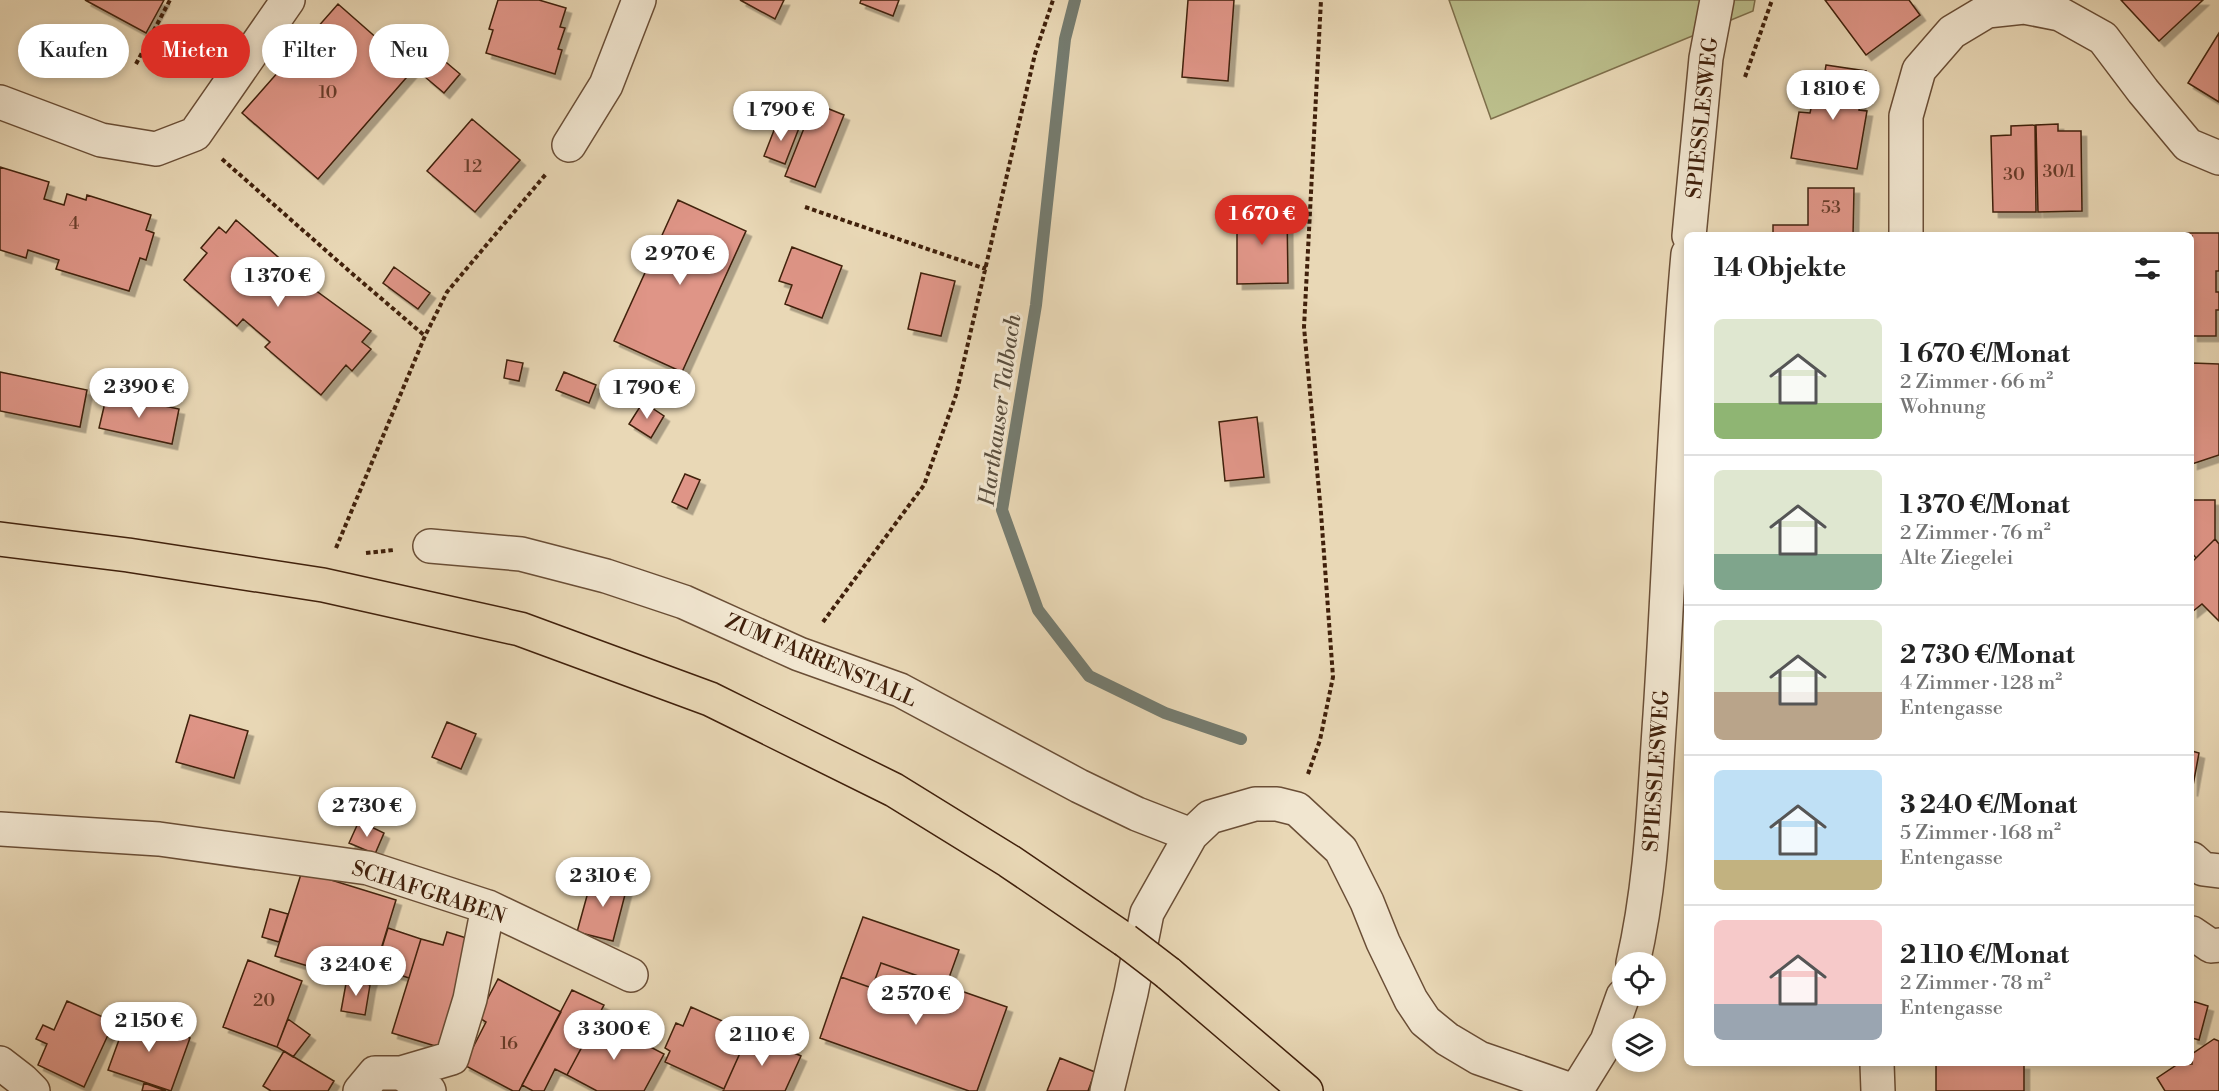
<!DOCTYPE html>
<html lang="de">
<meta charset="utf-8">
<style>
:root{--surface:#fff;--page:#f6f6f6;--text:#222;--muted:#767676;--line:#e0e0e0;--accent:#d93025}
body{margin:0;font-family:"Libre Bodoni",serif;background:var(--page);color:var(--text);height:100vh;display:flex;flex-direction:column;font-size:22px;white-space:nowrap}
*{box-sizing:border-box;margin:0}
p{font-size:20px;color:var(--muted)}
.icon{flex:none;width:33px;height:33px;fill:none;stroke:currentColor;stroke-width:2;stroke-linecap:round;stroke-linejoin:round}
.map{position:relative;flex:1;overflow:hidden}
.sheet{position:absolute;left:1684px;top:232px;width:510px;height:834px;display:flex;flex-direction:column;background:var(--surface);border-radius:9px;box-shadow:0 3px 9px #0003}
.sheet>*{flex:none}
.guide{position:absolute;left:18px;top:24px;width:570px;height:54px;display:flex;gap:12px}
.fabs{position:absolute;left:1612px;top:952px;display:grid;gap:12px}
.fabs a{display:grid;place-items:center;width:54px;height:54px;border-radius:50%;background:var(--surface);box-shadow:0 3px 9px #0003;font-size:30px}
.price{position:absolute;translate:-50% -51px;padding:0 14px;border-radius:21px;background:#fff;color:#222;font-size:20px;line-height:39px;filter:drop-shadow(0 2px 3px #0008)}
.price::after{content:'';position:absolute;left:50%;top:36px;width:18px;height:14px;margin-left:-9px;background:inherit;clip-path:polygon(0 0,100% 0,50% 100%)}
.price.on{background:var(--accent);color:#fff}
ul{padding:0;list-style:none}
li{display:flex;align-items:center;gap:18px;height:150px;padding:0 30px}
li+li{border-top:2px solid var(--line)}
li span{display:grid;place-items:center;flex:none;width:168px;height:120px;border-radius:9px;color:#555}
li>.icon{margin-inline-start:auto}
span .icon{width:72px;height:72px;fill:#fffc;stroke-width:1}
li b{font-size:26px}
h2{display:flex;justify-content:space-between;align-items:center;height:72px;padding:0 30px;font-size:26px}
.chip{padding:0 21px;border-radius:27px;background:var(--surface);box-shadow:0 3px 9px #0003;font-size:21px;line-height:54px}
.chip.on{background:var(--accent);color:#fff}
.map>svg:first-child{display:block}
.green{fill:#bbbe8b;stroke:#7e6f4b;stroke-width:1.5}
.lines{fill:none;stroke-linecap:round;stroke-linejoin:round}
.stream{stroke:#757c70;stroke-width:12}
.building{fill:#df9587;stroke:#40200b;stroke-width:1.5;filter:url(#shadow)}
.minor-casing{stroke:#6a4e36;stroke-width:36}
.major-casing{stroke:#40200b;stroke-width:36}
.path{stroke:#40200b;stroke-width:4;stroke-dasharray:4.5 3;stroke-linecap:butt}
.minor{stroke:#f1e6d0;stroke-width:33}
.major{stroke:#e9d8b6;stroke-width:33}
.major-bridge-casing{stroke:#40200b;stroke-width:36;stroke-linecap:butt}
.major-bridge{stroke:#e9d8b6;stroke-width:33}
.labels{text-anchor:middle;stroke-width:6;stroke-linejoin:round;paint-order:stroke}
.number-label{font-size:18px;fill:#683d2a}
.street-label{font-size:21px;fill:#40200b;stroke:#f1e6d0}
.water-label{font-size:22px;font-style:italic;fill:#5a4e3e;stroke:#f1e6d0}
</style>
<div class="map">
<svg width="2219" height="1091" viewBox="0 0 2219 1091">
<defs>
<filter id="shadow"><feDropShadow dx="5.5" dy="5.5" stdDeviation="0" flood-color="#0004"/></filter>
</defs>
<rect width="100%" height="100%" fill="#e9d8b6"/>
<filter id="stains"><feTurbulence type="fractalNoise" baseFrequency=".00333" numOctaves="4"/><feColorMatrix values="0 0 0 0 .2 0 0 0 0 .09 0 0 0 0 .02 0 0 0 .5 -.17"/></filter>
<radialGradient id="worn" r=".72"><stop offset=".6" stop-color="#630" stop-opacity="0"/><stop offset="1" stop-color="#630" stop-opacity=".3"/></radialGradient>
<!-- green -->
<path class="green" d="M 1449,0 L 1755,0 L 1753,11 L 1491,119 Z"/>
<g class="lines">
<!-- stream -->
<path class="stream" d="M 1075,0 L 1065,39 L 1036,305 L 1002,510 L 1038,610 L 1089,676 L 1165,713 L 1241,739"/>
</g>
<!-- building -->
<path class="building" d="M 85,0 L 164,0 L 146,33 Z
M 498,0 L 539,0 L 566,8 L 560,27 L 565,28 L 558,49 L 562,50 L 555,74 L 486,53 L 493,30 L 489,29 Z
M 740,0 L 784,0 L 775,19 Z
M 861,0 L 899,0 L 893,16 L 860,3 Z
M 1188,0 L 1234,0 L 1228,81 L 1182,77 Z
M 1825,0 L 1909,0 L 1920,15 L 1866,55 Z
M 2121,0 L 2203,0 L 2159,41 Z
M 338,4 L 413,70 L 318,179 L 242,113 Z
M 2219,33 L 2219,102 L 2188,83 Z
M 441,58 L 460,74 L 444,93 L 425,77 Z
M 1826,65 L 1866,71 L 1859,110 L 1867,111 L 1857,169 L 1791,158 L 1799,112 L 1810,113 L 1814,95 L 1821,96 Z
M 814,103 L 844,115 L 815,187 L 785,176 Z
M 472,119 L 520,160 L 475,212 L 427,171 Z
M 778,120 L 799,128 L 785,164 L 764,156 Z
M 2058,124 L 2058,131 L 2081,131 L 2082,211 L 2038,212 L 2036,125 Z
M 2035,125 L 2036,212 L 1993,212 L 1991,136 L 2011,135 L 2011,126 Z
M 0,167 L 49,182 L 44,199 L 64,205 L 67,194 L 86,200 L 87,195 L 151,215 L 146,230 L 154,233 L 146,260 L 140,258 L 129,291 L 56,269 L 59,260 L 28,250 L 26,258 L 0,250 Z
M 1808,188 L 1854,188 L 1853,236 L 1773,236 L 1773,225 L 1808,225 Z
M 678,200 L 746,231 L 682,372 L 614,341 Z
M 1237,209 L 1287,209 L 1288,283 L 1237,284 Z
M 236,220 L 286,264 L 275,276 L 295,293 L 304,282 L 371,331 L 362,342 L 371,349 L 352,371 L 346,365 L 321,395 L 265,347 L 270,342 L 243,319 L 237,326 L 184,280 L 207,253 L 201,248 L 219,227 L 226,233 Z
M 2164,233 L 2219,233 L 2219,271 L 2216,271 L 2216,292 L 2219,292 L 2219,310 L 2216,310 L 2216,336 L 2192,336 L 2192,236 L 2164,236 Z
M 792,247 L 842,266 L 822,318 L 785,304 L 792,285 L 779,281 Z
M 394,267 L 430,293 L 418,309 L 383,283 Z
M 921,273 L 955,281 L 941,336 L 908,329 Z
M 507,360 L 523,363 L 519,381 L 504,378 Z
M 2192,363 L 2219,364 L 2219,455 L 2192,464 Z
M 0,372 L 87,390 L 80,427 L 0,411 Z
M 564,372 L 596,385 L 589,403 L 556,390 Z
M 107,394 L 179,409 L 172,444 L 99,428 Z
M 643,402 L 664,416 L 651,438 L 629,424 Z
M 1257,417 L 1264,477 L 1225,481 L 1219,422 Z
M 685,474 L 700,480 L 687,509 L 672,502 Z
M 2192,500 L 2215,500 L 2215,539 L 2196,558 L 2192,553 Z
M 2215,539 L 2219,544 L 2219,621 L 2202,604 L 2192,612 L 2192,562 Z
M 190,715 L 248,731 L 234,778 L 176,762 Z
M 447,722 L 476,734 L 461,769 L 432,757 Z
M 2192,751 L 2199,753 L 2192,791 Z
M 359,821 L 384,833 L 375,854 L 349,843 Z
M 302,871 L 396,900 L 370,985 L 275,956 Z
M 593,874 L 628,883 L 613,941 L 577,932 Z
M 270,909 L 288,914 L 279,942 L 262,937 Z
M 863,917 L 959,950 L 946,986 L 881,963 L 872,988 L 841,977 Z
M 388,928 L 421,939 L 409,978 L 376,967 Z
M 447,932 L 476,941 L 442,1048 L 392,1033 L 421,939 L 443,945 Z
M 248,960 L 302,981 L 277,1047 L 223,1027 Z
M 881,963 L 1007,1007 L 977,1091 L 969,1091 L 820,1038 L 841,977 L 872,988 Z
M 347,978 L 370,985 L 365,1015 L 341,1011 Z
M 498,979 L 561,1012 L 519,1091 L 513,1091 L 464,1065 L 486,1022 L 478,1017 Z
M 572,990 L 604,1005 L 567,1075 L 555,1069 L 544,1091 L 533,1091 L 522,1085 Z
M 67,1001 L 114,1022 L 84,1087 L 38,1065 L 47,1044 L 36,1039 L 43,1025 L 54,1030 Z
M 2192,1001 L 2208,1006 L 2199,1040 L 2192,1038 Z
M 691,1007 L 749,1033 L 724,1089 L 665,1062 L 670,1051 L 665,1048 L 676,1023 L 683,1026 Z
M 128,1015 L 190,1038 L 171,1091 L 108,1070 Z
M 288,1019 L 310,1035 L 293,1057 L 277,1047 Z
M 597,1019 L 664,1054 L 644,1091 L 597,1091 L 567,1075 Z
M 749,1033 L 801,1056 L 785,1091 L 723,1091 Z
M 2214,1039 L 2219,1041 L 2219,1091 L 2165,1091 L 2157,1078 L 2178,1064 L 2192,1064 L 2192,1054 Z
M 284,1051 L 334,1081 L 328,1091 L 271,1091 L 263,1086 Z
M 1060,1058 L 1095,1072 L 1088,1091 L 1047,1091 Z
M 1936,1064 L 2024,1064 L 2024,1091 L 1936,1091 Z
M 144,1083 L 166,1091 L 142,1091 Z"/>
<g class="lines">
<!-- minor casing -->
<g class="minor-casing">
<path id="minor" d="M 0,102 L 101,140 L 156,149 L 195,134 L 288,0
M 569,145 L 606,85 L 639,0
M 1689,236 L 1706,58 L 1717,0
M 1906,236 L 1906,116 L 1919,70 L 1952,32 L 1987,11 L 2024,7 L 2060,14 L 2103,38 L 2143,91 L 2188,145 L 2219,158
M 430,546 L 521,554 L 606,576 L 684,602 L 799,654 L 900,690 L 1079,786 L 1137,814 L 1191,835
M 0,829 L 159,839 L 368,868 L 488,907 L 631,975
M 2192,859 L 2203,869 L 2219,871
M 2192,933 L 2211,946 L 2219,945
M 1633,963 C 1652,881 1654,799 1660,715 C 1670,562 1674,408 1688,254
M 0,1063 L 22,1080 L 33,1091
M 1877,1064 L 1878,1091
M 401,1073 L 452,1058 L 470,999 L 488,907
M 360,1091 L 375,1073 L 401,1073 L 429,1091
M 1107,1091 L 1131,993 L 1147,913 L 1191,835 L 1210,817 L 1255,804 L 1277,804 L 1297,809 L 1341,850 L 1367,902 L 1383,942 L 1411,1000 L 1425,1021 L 1447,1039 L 1479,1058 L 1574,1091
M 1576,1091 L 1607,1041 L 1623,996"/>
</g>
<!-- major casing -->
<g class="major-casing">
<path id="major" d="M 0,539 L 128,555 L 323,585 L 520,629 L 710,699 L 894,790 L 1009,861 L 1125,940
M 1168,973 L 1306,1091"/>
</g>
<!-- path -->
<path class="path" d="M 136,64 L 170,0
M 1745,77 L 1772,0
M 222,159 L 348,270 L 425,336
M 805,207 L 986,269
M 336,548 L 425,336 L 447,292 L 546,174
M 366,553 L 394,550
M 823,622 L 924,485 L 956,395 L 1035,54 L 1053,0
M 1308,774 L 1320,740 L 1333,677 L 1321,513 L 1304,327 L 1321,0"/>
<!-- minor -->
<use href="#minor" class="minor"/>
<!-- major -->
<use href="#major" class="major"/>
<!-- major-bridge casing -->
<g class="major-bridge-casing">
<path id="major-bridge" d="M 1125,940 L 1168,973"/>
</g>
<!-- major-bridge -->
<use href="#major-bridge" class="major-bridge"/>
</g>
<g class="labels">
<!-- number labels -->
<g class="number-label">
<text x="328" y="98">10</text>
<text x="473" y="172">12</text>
<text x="2059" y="177">30/1</text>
<text x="2014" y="180">30</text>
<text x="1831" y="213">53</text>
<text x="74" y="229">4</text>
<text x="264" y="1006">20</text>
<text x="509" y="1049">16</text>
</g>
<!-- street labels -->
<g class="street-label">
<text transform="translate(1702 118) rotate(-84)" y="7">SPIESSLESWEG</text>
<text transform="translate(821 660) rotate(23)" y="7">ZUM FARRENSTALL</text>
<text transform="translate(1656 771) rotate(-86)" y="7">SPIESSLESWEG</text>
<text transform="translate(429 892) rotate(18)" y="7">SCHAFGRABEN</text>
</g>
<!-- water labels -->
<g class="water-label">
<text transform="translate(999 410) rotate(-82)" y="8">Harthauser Talbach</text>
</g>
</g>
<rect width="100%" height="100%" filter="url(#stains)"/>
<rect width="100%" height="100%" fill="url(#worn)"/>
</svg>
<div class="fabs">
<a><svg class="icon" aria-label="locate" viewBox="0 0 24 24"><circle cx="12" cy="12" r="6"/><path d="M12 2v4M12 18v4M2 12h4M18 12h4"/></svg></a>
<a><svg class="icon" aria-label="layers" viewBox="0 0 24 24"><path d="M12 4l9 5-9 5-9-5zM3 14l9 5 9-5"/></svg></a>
</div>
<b class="price" style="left:1833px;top:121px">1 810 €</b>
<b class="price" style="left:781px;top:142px">1 790 €</b>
<b class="price on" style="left:1262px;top:246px">1 670 €</b>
<b class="price" style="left:680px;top:286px">2 970 €</b>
<b class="price" style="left:278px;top:308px">1 370 €</b>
<b class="price" style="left:139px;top:419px">2 390 €</b>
<b class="price" style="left:647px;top:420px">1 790 €</b>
<b class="price" style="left:367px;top:838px">2 730 €</b>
<b class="price" style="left:603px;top:908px">2 310 €</b>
<b class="price" style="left:356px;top:997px">3 240 €</b>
<b class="price" style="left:916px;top:1026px">2 570 €</b>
<b class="price" style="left:149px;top:1053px">2 150 €</b>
<b class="price" style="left:614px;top:1061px">3 300 €</b>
<b class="price" style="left:762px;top:1067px">2 110 €</b>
<div class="guide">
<a class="chip">Kaufen</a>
<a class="chip on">Mieten</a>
<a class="chip">Filter</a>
<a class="chip">Neu</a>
</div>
<section class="sheet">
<h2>14 Objekte<svg class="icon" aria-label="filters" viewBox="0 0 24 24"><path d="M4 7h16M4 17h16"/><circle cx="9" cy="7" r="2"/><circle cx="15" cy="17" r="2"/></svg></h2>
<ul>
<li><span style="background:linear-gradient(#dfe7d0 70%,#8fb573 0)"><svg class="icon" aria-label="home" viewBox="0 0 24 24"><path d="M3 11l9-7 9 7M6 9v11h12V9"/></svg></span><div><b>1 670 €/Monat</b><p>2 Zimmer · 66 m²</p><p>Wohnung</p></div></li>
<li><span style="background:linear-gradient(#dfe7d0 70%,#7fa58c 0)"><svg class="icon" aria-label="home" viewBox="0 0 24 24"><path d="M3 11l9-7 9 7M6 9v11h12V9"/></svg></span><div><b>1 370 €/Monat</b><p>2 Zimmer · 76 m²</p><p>Alte Ziegelei</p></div></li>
<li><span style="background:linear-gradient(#dfe7d0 60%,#b9a48a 0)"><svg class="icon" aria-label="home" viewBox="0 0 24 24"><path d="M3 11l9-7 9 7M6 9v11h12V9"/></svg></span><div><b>2 730 €/Monat</b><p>4 Zimmer · 128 m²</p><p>Entengasse</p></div></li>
<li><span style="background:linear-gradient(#bfe0f5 75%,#c2b280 0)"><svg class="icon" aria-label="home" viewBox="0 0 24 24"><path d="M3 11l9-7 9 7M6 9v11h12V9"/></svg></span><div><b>3 240 €/Monat</b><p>5 Zimmer · 168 m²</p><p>Entengasse</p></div></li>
<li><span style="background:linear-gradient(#f6c9c9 70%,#9aa5b1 0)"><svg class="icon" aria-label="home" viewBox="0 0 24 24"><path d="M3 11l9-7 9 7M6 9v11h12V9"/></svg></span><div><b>2 110 €/Monat</b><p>2 Zimmer · 78 m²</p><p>Entengasse</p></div></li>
</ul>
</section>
</div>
